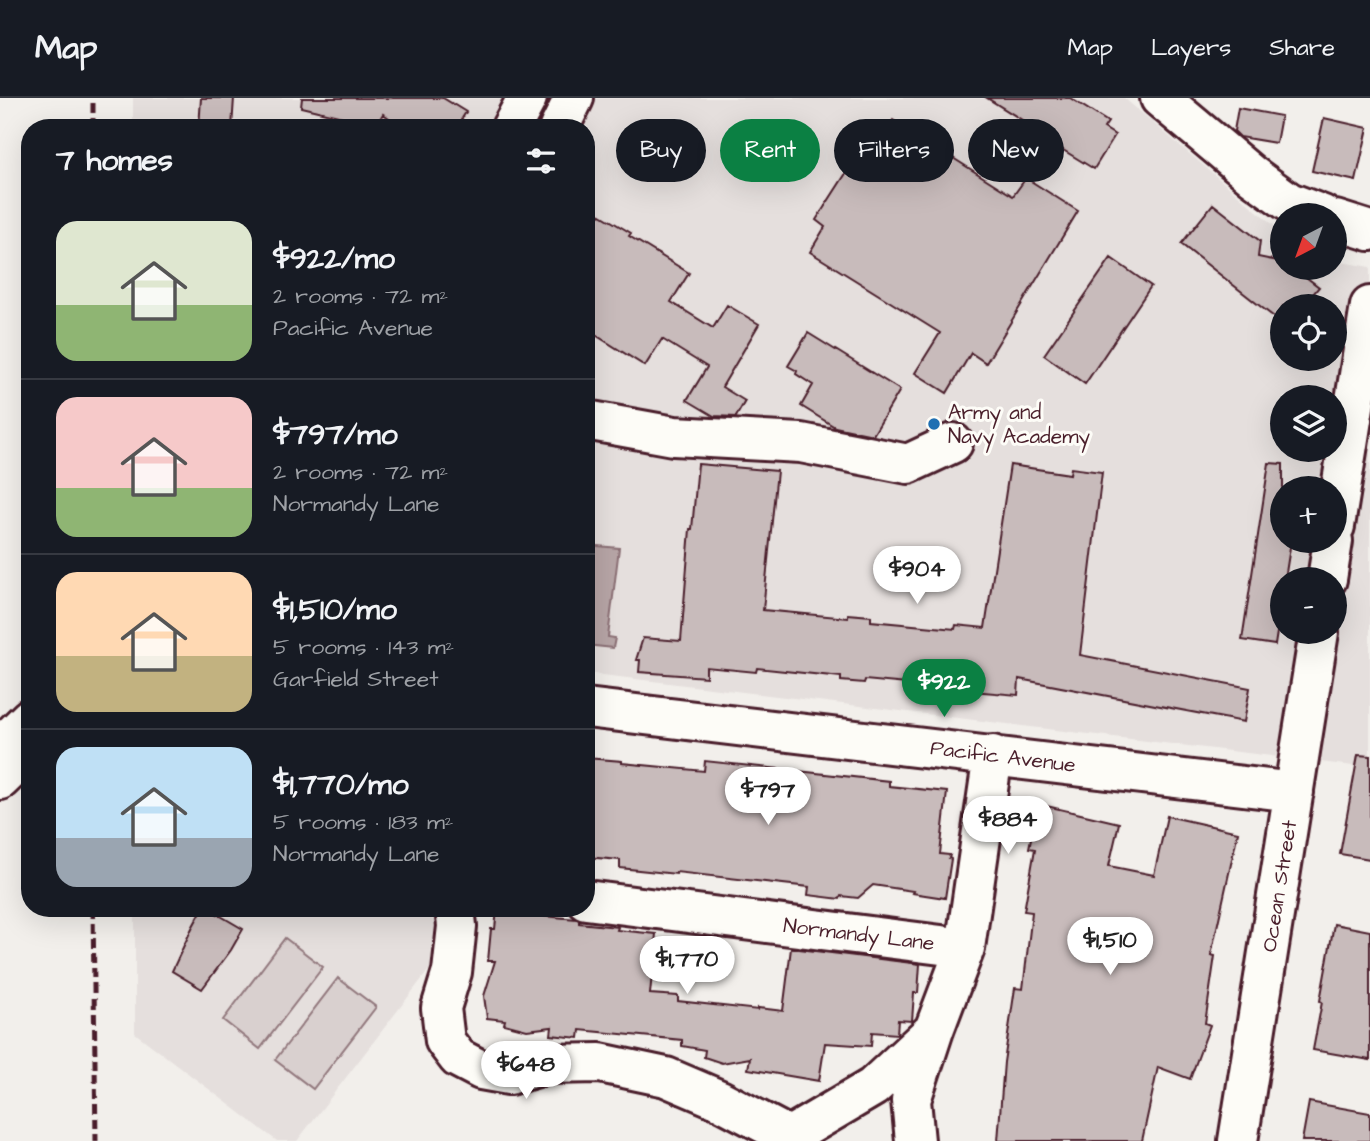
<!DOCTYPE html>
<meta charset="utf-8">
<style>
:root{--surface:#171b24;--page:#242831;--text:#f1f3f6;--muted:#9ea1a6;--line:#363941;--accent:#0b8043}
body{margin:0;font-family:"Architects Daughter",sans-serif;background:var(--page);color:var(--text);height:100vh;display:flex;flex-direction:column;font-size:26px;white-space:nowrap}
*{box-sizing:border-box;margin:0}
p{font-size:23px;color:var(--muted)}
.icon{flex:none;width:38px;height:38px;fill:none;stroke:currentColor;stroke-width:2;stroke-linecap:round;stroke-linejoin:round}
.map{position:relative;flex:1;overflow:hidden}
.sheet{position:absolute;left:21px;top:21px;width:574px;height:798px;display:flex;flex-direction:column;background:var(--surface);border-radius:28px;box-shadow:0 7px 28px #0002}
.sheet>*{flex:none}
.guide{position:absolute;left:616px;top:21px;width:648px;height:63px;display:flex;gap:14px}
.needle{width:46px;rotate:221deg}
.tools{position:absolute;left:1270px;top:105px;display:grid;gap:14px}
.tools a{display:grid;place-items:center;width:77px;height:77px;border-radius:50%;background:var(--surface);box-shadow:0 7px 28px #0002;font-size:35px}
.price{position:absolute;translate:-50% -60px;padding:0 16px;border-radius:24px;background:#fff;color:#222;font-size:23px;line-height:46px;filter:drop-shadow(0 2px 4px #0008)}
.price::after{content:'';position:absolute;left:50%;top:42px;width:21px;height:16px;margin-left:-10px;background:inherit;clip-path:polygon(0 0,100% 0,50% 100%)}
.price.selected{background:var(--accent);color:#fff}
ul{padding:0;list-style:none}
li{display:flex;align-items:center;gap:21px;height:175px;padding:0 35px}
li+li{border-top:2px solid var(--line)}
li span{display:grid;place-items:center;flex:none;width:196px;height:140px;border-radius:21px;color:#555}
li>.icon{margin-inline-start:auto}
span .icon{width:84px;height:84px;fill:#fffc;stroke-width:1}
li b{font-size:30px}
h2{display:flex;justify-content:space-between;align-items:center;height:84px;padding:0 35px;font-size:30px}
.chip{padding:0 24px;border-radius:32px;background:var(--surface);box-shadow:0 7px 28px #0002;font-size:24px;line-height:63px}
.chip.selected{background:var(--accent);color:#fff}
header{display:flex;align-items:center;gap:42px;box-sizing:border-box;height:98px;padding:0 35px;background:var(--surface);border-bottom:2px solid var(--line)}
header strong{font-size:33px}
nav{display:flex;gap:38px;margin-inline-start:auto;font-size:24px}
.map>svg:first-child{display:block}
.built{fill:#e5dfdd;fill-rule:evenodd}
.park{fill:#d9d0cf;stroke:#92787d;stroke-width:2}
.water{fill:#b7a5a6;stroke:#8b6f75;stroke-width:2}
.building{fill:#c8bbbb;stroke:#4a1f2b;stroke-width:2}
.lines{fill:none;stroke-linecap:round;stroke-linejoin:round}
.minor-casing{stroke:#4a1f2b;stroke-width:44}
.major-casing{stroke:#4a1f2b;stroke-width:44}
.minor{stroke:#fdfcf7;stroke-width:38}
.major{stroke:#fdfcf7;stroke-width:38}
.rail{stroke:#4a1f2b;stroke-width:5;stroke-dasharray:10 5;stroke-linecap:butt}
.poi-dot{fill:#1f6fb2;stroke:#fdfcf7;stroke-width:2.5}
.labels{text-anchor:middle;stroke-width:6;stroke-linejoin:round;paint-order:stroke}
.poi-label{font-size:21px;fill:#4a1f2b;stroke:#fdfcf7;text-anchor:start}
.street-label{font-size:21px;fill:#4a1f2b;stroke:#fdfcf7}
</style>
<header>
<strong>Map</strong>
<nav><a>Map</a><a>Layers</a><a>Share</a></nav>
</header>
<div class="map">
<svg width="1370" height="1043" viewBox="0 0 1370 1043">
<rect width="100%" height="100%" fill="#f2efeb"/>
<filter id="ink" filterUnits="userSpaceOnUse"><feTurbulence type="fractalNoise" baseFrequency=".0143" numOctaves="2"/><feDisplacementMap in="SourceGraphic" scale="14" xChannelSelector="R" yChannelSelector="G"/><feConvolveMatrix kernelMatrix="1 2 1 2 8 2 1 2 1" color-interpolation-filters="sRGB"/></filter>
<g filter="url(#ink)">
<!-- built -->
<path class="built" d="M 133,0 L 1124,0 L 1283,135 L 1283,170 L 1335,170 L 1335,163 L 1370,169 L 1370,670 L 586,575 L 586,30 L 133,30 ZM 1283,208 L 1335,208 L 1335,261 L 1283,261 ZM 1283,299 L 1335,299 L 1335,352 L 1283,352 ZM 1283,390 L 1335,390 L 1335,443 L 1283,443 ZM 1283,481 L 1335,481 L 1335,534 L 1283,534 Z
M 135,810 L 434,810 L 435,820 L 432,868 L 297,1043 L 277,1043 L 135,935 Z"/>
<!-- park -->
<path class="park" d="M 285,840 L 323,869 L 260,951 L 223,922 Z
M 338,880 L 376,909 L 313,991 L 275,962 Z"/>
<!-- water -->
<path class="water" d="M 586,447 L 619,450 L 608,539 L 615,540 L 613,550 L 586,547 Z"/>
<!-- building -->
<path class="building" d="M 201,0 L 234,0 L 232,30 L 199,30 Z
M 302,0 L 443,0 L 466,14 L 456,30 L 404,30 L 383,16 L 376,27 L 301,9 Z
M 987,0 L 1070,0 L 1108,24 L 1104,30 L 1115,37 L 1094,71 L 1055,47 L 1057,44 Z
M 1238,10 L 1281,18 L 1276,45 L 1240,39 L 1234,33 Z
M 1324,20 L 1368,30 L 1356,83 L 1312,73 Z
M 893,22 L 1013,98 L 1026,80 L 1078,113 L 986,265 L 971,255 L 947,295 L 915,275 L 940,235 L 810,154 L 825,129 L 816,122 L 870,38 L 878,45 Z
M 1213,106 L 1260,143 L 1258,159 L 1283,164 L 1283,170 L 1294,170 L 1319,189 L 1303,208 L 1283,208 L 1283,226 L 1181,146 Z
M 586,108 L 631,135 L 629,138 L 689,175 L 671,204 L 713,230 L 727,207 L 759,226 L 722,289 L 745,303 L 736,319 L 714,318 L 687,302 L 707,269 L 662,241 L 645,268 L 586,231 Z
M 1111,160 L 1151,188 L 1085,286 L 1044,257 Z
M 808,235 L 900,292 L 873,337 L 835,329 L 801,308 L 813,287 L 796,276 L 797,273 L 788,268 Z
M 1269,365 L 1283,366 L 1283,443 L 1291,443 L 1285,481 L 1283,481 L 1283,496 L 1275,547 L 1242,542 Z
M 698,366 L 777,373 L 763,512 L 848,520 L 848,516 L 871,518 L 871,523 L 955,531 L 956,527 L 985,530 L 1010,367 L 1070,376 L 1071,370 L 1102,374 L 1080,557 L 1250,590 L 1244,624 L 1019,581 L 1018,597 L 972,593 L 972,596 L 949,594 L 949,590 L 865,582 L 864,585 L 841,583 L 841,579 L 757,570 L 756,574 L 706,569 L 706,579 L 639,574 L 640,562 L 636,562 L 643,540 L 681,543 L 690,431 L 692,431 Z
M 1358,657 L 1370,658 L 1370,761 L 1340,756 Z
M 586,660 L 622,663 L 622,665 L 704,673 L 705,663 L 889,683 L 889,688 L 947,694 L 940,756 L 950,757 L 949,760 L 951,761 L 945,800 L 912,795 L 913,793 L 873,787 L 858,800 L 841,798 L 840,801 L 808,797 L 809,789 L 676,774 L 676,776 L 620,770 L 620,762 L 586,759 Z
M 1038,706 L 1119,725 L 1109,768 L 1154,777 L 1167,718 L 1238,734 L 1211,857 L 1215,858 L 1205,925 L 1210,927 L 1190,981 L 1158,969 L 1142,1043 L 998,1043 L 1004,964 L 1015,890 L 1023,891 L 1032,814 L 1024,813 L 1035,751 L 1029,750 Z
M 203,810 L 207,810 L 243,831 L 231,852 L 202,891 L 172,873 L 192,830 Z
M 497,811 L 532,815 L 532,817 L 577,821 L 579,822 L 579,825 L 618,829 L 617,832 L 656,836 L 650,896 L 678,898 L 678,903 L 758,912 L 758,910 L 783,913 L 791,850 L 920,866 L 918,895 L 914,895 L 912,923 L 898,922 L 897,936 L 872,934 L 871,948 L 825,945 L 819,983 L 748,971 L 750,960 L 722,965 L 704,959 L 705,952 L 682,948 L 682,942 L 580,932 L 579,940 L 551,937 L 552,929 L 527,932 L 504,926 L 505,922 L 487,920 L 484,898 L 495,863 L 488,863 L 491,831 L 495,831 Z
M 1334,826 L 1370,833 L 1370,962 L 1313,952 L 1322,904 L 1320,903 Z
M 1309,1004 L 1370,1015 L 1370,1043 L 1302,1043 Z"/>
<g class="lines">
<!-- minor casing -->
<g class="minor-casing">
<path id="minor" d="M 1160,0 L 1253,78 L 1289,104 L 1323,117
M 1335,122 L 1370,133
M 586,322 L 674,338 L 801,345 L 908,366 L 953,345
M 1335,428 L 1370,208
M 1327,481 L 1333,443
M 586,610 L 1294,694
M 586,802 L 965,850
M 455,810 L 457,828 L 452,874 L 441,910 L 445,943 L 458,960 L 481,972 L 509,977 L 547,966 L 600,965 L 666,979 L 720,1002 L 798,1043
M 790,1038 L 873,989 L 932,934
M 915,1043 L 911,1002 L 934,932 L 965,850 L 993,657
M 1238,1043 L 1319,534"/>
</g>
<!-- major casing -->
<g class="major-casing">
<path id="major" d="M 511,30 L 527,0
M 559,30 L 574,0
M 0,649 L 30,620
M 0,682 L 30,653"/>
</g>
<!-- minor -->
<use href="#minor" class="minor"/>
<!-- major -->
<use href="#major" class="major"/>
<!-- rail -->
<path class="rail" d="M 93,30 L 93,0
M 93,810 L 96,1043"/>
</g>
</g>
<!-- markers -->
<circle class="poi-dot" cx="934" cy="326" r="7"/>
<g class="labels">
<!-- poi labels -->
<g class="poi-label">
<text x="948" y="321">Army and<tspan x="948" dy="24">Navy Academy</tspan></text>
</g>
<!-- street labels -->
<g class="street-label">
<text transform="translate(1003 658) rotate(7)" y="7">Pacific Avenue</text>
<text transform="translate(1279 788) rotate(-81)" y="7">Ocean Street</text>
<text transform="translate(859 836) rotate(7)" y="7">Normandy Lane</text>
</g>
</g>
</svg>
<div class="tools">
<a><svg class="needle" viewBox="-14 -14 28 28"><path d="M0-13l5 13h-10z" fill="#e53935"/><path d="M0 13l5-13h-10z" fill="#9ea1a6"/></svg></a>
<a><svg class="icon" aria-label="locate" viewBox="0 0 24 24"><circle cx="12" cy="12" r="6"/><path d="M12 2v4M12 18v4M2 12h4M18 12h4"/></svg></a>
<a><svg class="icon" aria-label="layers" viewBox="0 0 24 24"><path d="M12 4l9 5-9 5-9-5zM3 14l9 5 9-5"/></svg></a>
<a>+</a>
<a>−</a>
</div>
<b class="price" style="left:917px;top:508px">$904</b>
<b class="price selected" style="left:944px;top:621px">$922</b>
<b class="price" style="left:768px;top:729px">$797</b>
<b class="price" style="left:1008px;top:758px">$884</b>
<b class="price" style="left:1110px;top:879px">$1,510</b>
<b class="price" style="left:687px;top:898px">$1,770</b>
<b class="price" style="left:526px;top:1003px">$648</b>
<div class="guide">
<a class="chip">Buy</a>
<a class="chip selected">Rent</a>
<a class="chip">Filters</a>
<a class="chip">New</a>
</div>
<section class="sheet">
<h2>7 homes<svg class="icon" aria-label="filters" viewBox="0 0 24 24"><path d="M4 7h16M4 17h16"/><circle cx="9" cy="7" r="2"/><circle cx="15" cy="17" r="2"/></svg></h2>
<ul>
<li><span style="background:linear-gradient(#dfe7d0 60%,#8fb573 0)"><svg class="icon" aria-label="home" viewBox="0 0 24 24"><path d="M3 11l9-7 9 7M6 9v11h12V9"/></svg></span><div><b>$922/mo</b><p>2 rooms · 72 m²</p><p>Pacific Avenue</p></div></li>
<li><span style="background:linear-gradient(#f6c9c9 65%,#8fb573 0)"><svg class="icon" aria-label="home" viewBox="0 0 24 24"><path d="M3 11l9-7 9 7M6 9v11h12V9"/></svg></span><div><b>$797/mo</b><p>2 rooms · 72 m²</p><p>Normandy Lane</p></div></li>
<li><span style="background:linear-gradient(#ffd9b3 60%,#c2b280 0)"><svg class="icon" aria-label="home" viewBox="0 0 24 24"><path d="M3 11l9-7 9 7M6 9v11h12V9"/></svg></span><div><b>$1,510/mo</b><p>5 rooms · 143 m²</p><p>Garfield Street</p></div></li>
<li><span style="background:linear-gradient(#bfe0f5 65%,#9aa5b1 0)"><svg class="icon" aria-label="home" viewBox="0 0 24 24"><path d="M3 11l9-7 9 7M6 9v11h12V9"/></svg></span><div><b>$1,770/mo</b><p>5 rooms · 183 m²</p><p>Normandy Lane</p></div></li>
</ul>
</section>
</div>
